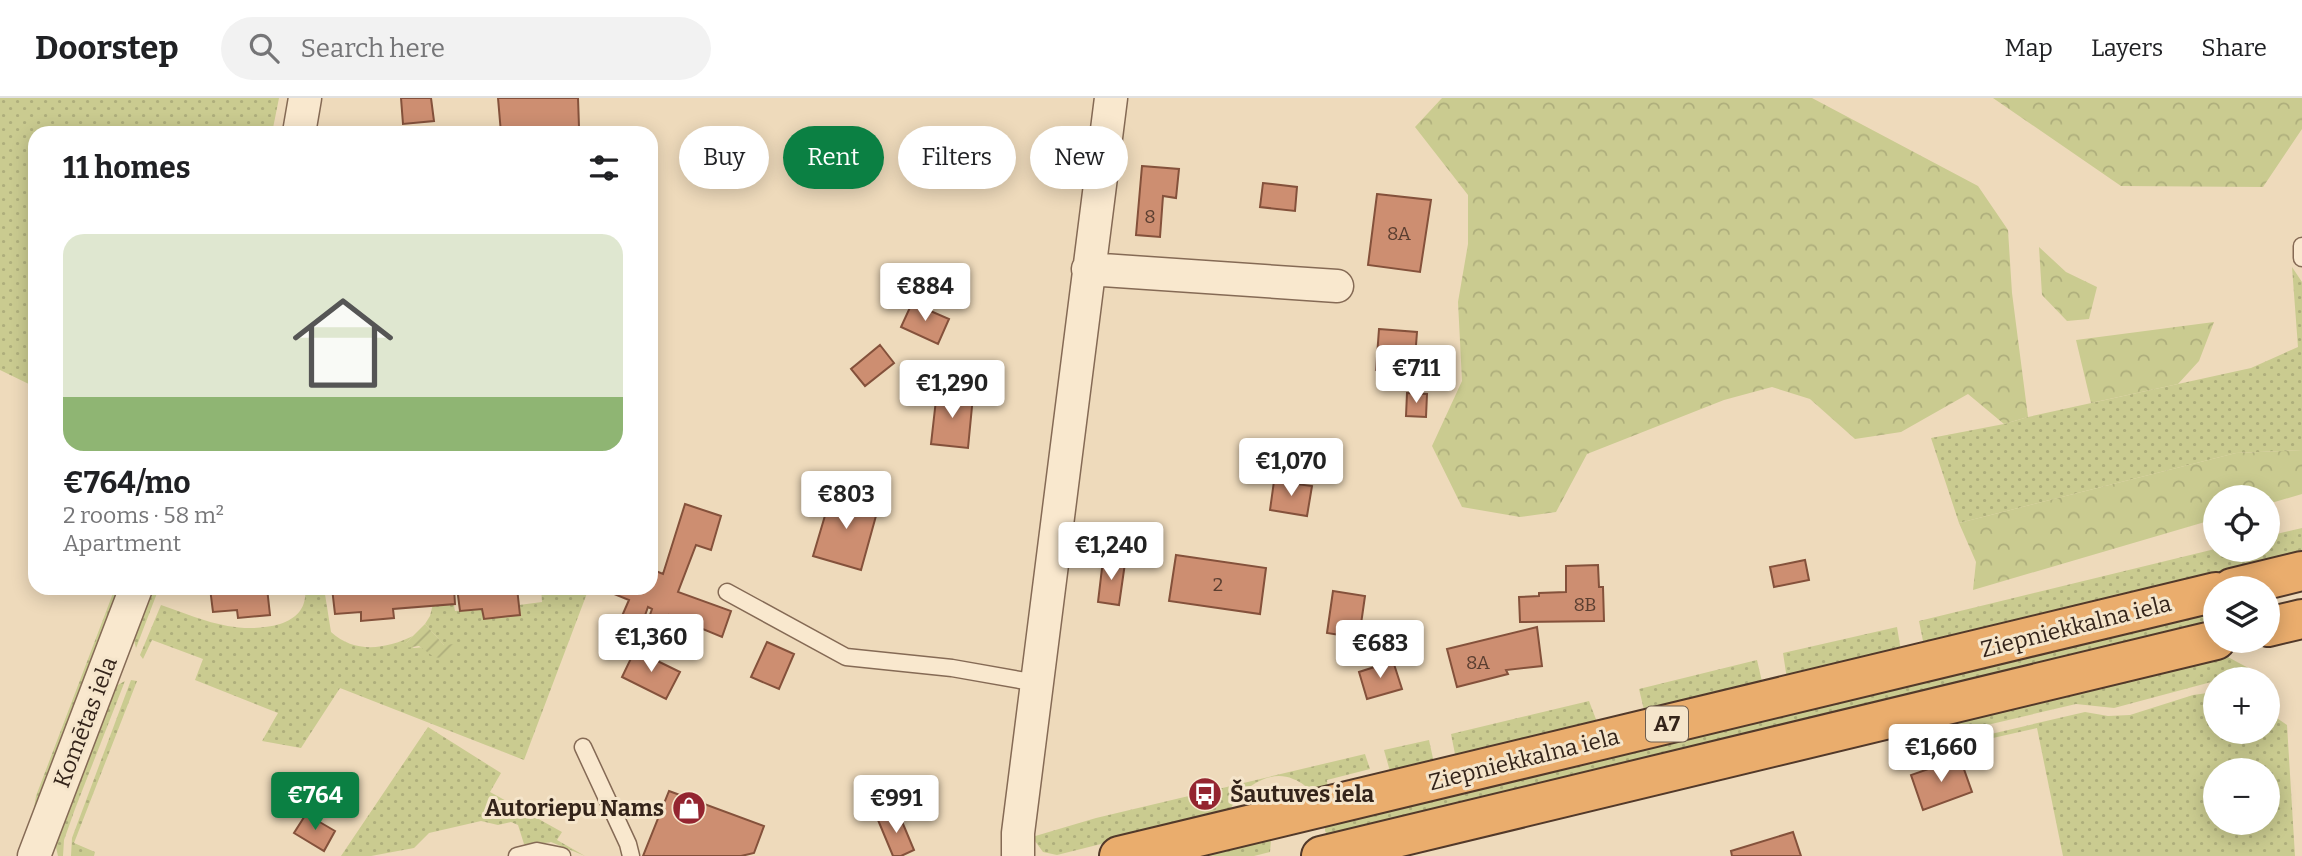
<!DOCTYPE html>
<meta charset="utf-8">
<style>
:root{--surface:#fff;--page:#f2f2f2;--text:#202124;--muted:#757577;--line:#e0e0e0;--accent:#0b8043}
body{margin:0;font-family:Bitter,serif;background:var(--page);color:var(--text);height:100vh;display:flex;flex-direction:column;font-size:26px;white-space:nowrap}
*{box-sizing:border-box;margin:0}
p{font-size:23px;color:var(--muted)}
.icon{flex:none;width:38px;height:38px;fill:none;stroke:currentColor;stroke-width:2;stroke-linecap:round;stroke-linejoin:round}
.map{position:relative;flex:1;overflow:hidden}
.side{position:absolute;left:28px;top:28px;width:630px;height:469px;display:flex;flex-direction:column;background:var(--surface);border-radius:21px;box-shadow:0 4px 18px #0003}
.side>*{flex:none}
.hud{position:absolute;left:679px;top:28px;width:665px;height:63px;display:flex;gap:14px}
.fabs{position:absolute;left:2203px;top:387px;display:grid;gap:14px}
.fabs a{display:grid;place-items:center;width:77px;height:77px;border-radius:50%;background:var(--surface);box-shadow:0 4px 18px #0003;font-size:35px}
.price{position:absolute;translate:-50% -60px;padding:0 16px;border-radius:7px;background:#fff;color:#222;font-size:23px;line-height:46px;filter:drop-shadow(0 2px 4px #0008)}
.price::after{content:'';position:absolute;left:50%;top:42px;width:21px;height:16px;margin-left:-10px;background:inherit;clip-path:polygon(0 0,100% 0,50% 100%)}
.price.selected{background:var(--accent);color:#fff}
ul{padding:0;list-style:none}
li{display:grid;align-content:center;gap:14px;height:371px;padding:0 35px}
li span{display:grid;place-items:center;height:217px;border-radius:21px;color:#555}
li>.icon{margin-inline-start:auto}
span .icon{width:126px;height:126px;fill:#fffc;stroke-width:1}
li b{font-size:30px}
h2{display:flex;justify-content:space-between;align-items:center;height:84px;padding:0 35px;font-size:30px}
.pill{padding:0 24px;border-radius:32px;background:var(--surface);box-shadow:0 4px 18px #0003;font-size:24px;line-height:63px}
.pill.selected{background:var(--accent);color:#fff}
header{display:flex;align-items:center;gap:42px;box-sizing:border-box;height:98px;padding:0 35px;background:var(--surface);border-bottom:2px solid var(--line)}
header strong{font-size:33px}
nav{display:flex;gap:38px;margin-inline-start:auto;font-size:24px}
.search{width:490px;height:63px;background:var(--page);display:flex;align-items:center;gap:18px;box-sizing:border-box;padding:0 24px;border-radius:38px;color:var(--muted);font-size:26px}
.map>svg:first-child{display:block}
.grass{fill:url(#grass-dots);fill-rule:evenodd}
.forest{fill:url(#forest-crowns)}
.garden{fill:url(#garden-furrows)}
.building{fill:#cd8e71;stroke:#84513b;stroke-width:2}
.lines{fill:none;stroke-linecap:round;stroke-linejoin:round}
.service-casing{stroke:#856a55;stroke-width:19}
.minor-casing{stroke:#856a55;stroke-width:35}
.trunk-casing{stroke:#52392a;stroke-width:42}
.service{stroke:#f9e8ce;stroke-width:16}
.minor{stroke:#f9e8ce;stroke-width:32}
.trunk{stroke:#eaad6d;stroke-width:38}
.labels{text-anchor:middle;stroke-width:6;stroke-linejoin:round;paint-order:stroke}
.number-label{font-size:19px;fill:#5a3e30}
.shield{fill:#f5e5cb;stroke:#6e5e4f;stroke-width:2}
.shield-label{font-size:21px;font-weight:bold;fill:#34241a}
.street-label{font-size:23px;fill:#34241a;stroke:#f5e5cb}
.poi-label{font-size:23px;font-weight:bold;fill:#34241a;stroke:#f5e5cb;text-anchor:start}
</style>
<header>
<strong>Doorstep</strong>
<div class="search"><svg class="icon" aria-label="search" viewBox="0 0 24 24"><circle cx="10" cy="10" r="6"/><path d="M15 15l6 6"/></svg>Search here</div>
<nav><a>Map</a><a>Layers</a><a>Share</a></nav>
</header>
<div class="map">
<svg width="2302" height="758" viewBox="0 0 2302 758">
<defs>
<pattern id="grass-dots" width="8" height="8" patternUnits="userSpaceOnUse" patternTransform="scale(1.75)"><rect width="8" height="8" fill="#cacb90"/><path d="M2 2h.1M6 6h.1" fill="none" stroke="#aeae7c" stroke-width="1.8" stroke-linecap="round"/></pattern>
<pattern id="forest-crowns" width="20" height="18" patternUnits="userSpaceOnUse" patternTransform="scale(1.75)"><rect width="20" height="18" fill="#cacb90"/><path d="M2 6a3 3 0 1 1 6 0M12 15a3 3 0 1 1 6 0" fill="none" stroke="#aeae7c"/></pattern>
<pattern id="garden-furrows" width="10" height="10" patternUnits="userSpaceOnUse" patternTransform="scale(1.75)"><rect width="10" height="10" fill="#cacb90"/><path d="M-1 1l2-2M0 10L10 0M9 11l2-2" fill="none" stroke="#aeae7c"/></pattern>
</defs>
<rect width="100%" height="100%" fill="#eedabb"/>
<!-- grass -->
<path class="grass" d="M 0,0 L 279,0 L 272,35 L 35,35 L 35,289 L 0,272 Z
M 2292,169 L 2302,184 L 2302,352 L 2236,355 L 1959,425 L 1931,340 L 2004,326 L 2028,319 L 2251,270 L 2298,249 Z
M 2302,430 L 2302,457 L 1924,548 L 1919,523 L 2215,451 L 2268,452 L 2268,438 Z
M 115,490 L 123,490 L 32,722 L 36,698 Z
M 148,490 L 159,490 L 136,550 L 133,538 Z
M 305,490 L 324,490 L 331,534 C 355,556 386,551 413,538 L 406,545 L 414,550 L 444,547 L 425,526 L 430,518 L 434,502 L 451,490 L 455,513 L 482,511 L 484,521 L 519,507 L 542,504 L 541,490 L 589,490 L 524,662 L 340,590 L 301,650 L 262,643 L 278,615 L 195,582 L 203,561 L 152,542 L 143,561 L 140,557 L 161,507 C 201,521 237,538 280,526 C 298,520 307,509 305,490 Z
M 2215,510 L 2215,527 L 1328,738 L 1325,733 L 1325,728 Z
M 1897,529 L 1901,553 L 1787,581 L 1783,555 Z
M 2214,558 L 2226,558 L 2254,573 L 2216,581 L 2215,583 L 2114,610 L 2076,606 L 1902,647 L 1896,645 L 1895,635 Z
M 1757,562 L 1763,588 L 1645,616 L 1639,591 Z
M 131,582 L 137,583 L 74,745 L 95,754 L 94,758 L 71,758 L 72,740 Z
M 125,583 L 75,711 L 64,742 L 63,758 L 58,758 L 54,741 L 114,589 Z
M 2215,594 L 2216,634 L 2268,634 L 2268,614 L 2287,627 L 2295,758 L 2063,758 L 2037,630 L 1904,660 L 1905,656 L 2085,614 L 2108,618 L 2130,617 L 2193,597 ZM 2216,672 L 2268,672 L 2268,724 L 2216,724 Z
M 1589,603 L 1597,624 L 1456,661 L 1451,636 Z
M 428,629 L 501,675 L 490,694 L 562,734 L 557,742 L 585,758 L 551,744 L 527,748 L 524,746 L 518,727 L 511,724 L 498,727 L 481,723 L 429,735 L 414,750 L 371,758 L 341,758 Z
M 1429,642 L 1434,665 L 1391,677 L 1384,652 Z
M 1365,656 L 1370,671 L 1327,682 L 1328,694 L 1316,697 C 1309,691 1302,684 1293,681 C 1268,670 1239,692 1229,714 L 1057,757 L 1043,754 L 1032,739 L 1096,720 Z
M 1266,738 L 1271,742 L 1270,754 L 1254,758 L 1185,758 Z"/>
<!-- forest -->
<path class="forest" d="M 1442,0 L 1812,0 L 1978,88 L 2008,132 L 2012,195 L 2028,319 L 2004,326 L 1968,296 L 1901,334 L 1855,341 L 1810,301 L 1772,289 L 1724,302 L 1587,356 L 1556,414 L 1520,419 L 1462,409 L 1432,348 L 1462,283 L 1458,204 L 1468,146 L 1468,97 L 1415,29 Z
M 1993,0 L 2302,0 L 2302,31 L 2263,89 L 2121,88 Z
M 2039,149 L 2066,174 L 2097,189 L 2089,221 L 2067,223 L 2042,197 Z
M 2214,224 L 2199,263 L 2178,286 L 2091,305 L 2076,242 Z
M 2302,352 L 2302,396 L 2268,406 L 2268,399 L 2216,399 L 2215,421 L 1973,492 L 1976,464 L 1959,425 L 2236,355 Z"/>
<!-- garden -->
<path class="garden" d="M 425,526 L 444,547 L 454,546 L 456,552 L 447,561 L 434,559 L 419,548 L 405,550 L 406,545 Z"/>
<!-- building -->
<path class="building" d="M 401,0 L 431,0 L 434,23 L 403,26 Z
M 498,0 L 578,0 L 579,29 L 557,31 L 557,35 L 501,35 Z
M 1142,68 L 1179,71 L 1176,100 L 1163,98 L 1160,139 L 1136,137 Z
M 1263,85 L 1297,89 L 1295,113 L 1260,109 Z
M 1377,96 L 1431,102 L 1420,174 L 1368,167 Z
M 912,205 L 949,221 L 938,246 L 901,229 Z
M 1379,231 L 1417,234 L 1414,274 L 1376,272 Z
M 880,247 L 894,265 L 865,288 L 851,271 Z
M 937,293 L 973,298 L 968,350 L 931,346 Z
M 1407,295 L 1427,296 L 1426,319 L 1406,318 Z
M 1274,383 L 1312,388 L 1307,418 L 1270,412 Z
M 832,394 L 879,407 L 861,472 L 813,458 Z
M 685,406 L 721,418 L 711,452 L 696,447 L 678,494 L 731,513 L 722,539 L 669,517 L 662,534 L 646,528 L 652,511 L 648,509 L 642,526 L 622,518 L 629,502 L 602,491 L 651,490 L 651,471 L 663,476 Z
M 1176,457 L 1266,470 L 1260,516 L 1169,503 Z
M 1103,462 L 1125,465 L 1119,507 L 1098,504 Z
M 1805,462 L 1809,482 L 1774,489 L 1770,469 Z
M 1598,467 L 1599,489 L 1603,489 L 1604,523 L 1520,524 L 1519,499 L 1539,498 L 1539,495 L 1566,494 L 1566,468 Z
M 210,490 L 267,490 L 270,517 L 238,520 L 237,512 L 213,514 Z
M 332,490 L 454,490 L 455,506 L 393,511 L 394,520 L 361,523 L 361,514 L 335,516 Z
M 457,490 L 517,490 L 520,517 L 484,521 L 482,511 L 460,513 Z
M 1333,493 L 1365,498 L 1359,540 L 1327,535 Z
M 1537,529 L 1542,568 L 1506,572 L 1508,576 L 1457,589 L 1447,551 Z
M 767,544 L 794,556 L 779,591 L 751,579 Z
M 635,552 L 680,574 L 666,601 L 622,579 Z
M 1393,563 L 1402,591 L 1367,601 L 1359,574 Z
M 1960,660 L 1972,694 L 1923,712 L 1911,677 Z
M 669,693 L 764,728 L 754,755 L 741,758 L 643,758 Z
M 898,714 L 914,752 L 901,758 L 893,758 L 878,722 Z
M 306,716 L 335,733 L 324,753 L 294,735 Z
M 1793,734 L 1801,758 L 1732,758 L 1731,753 Z"/>
<g class="lines">
<!-- service casing -->
<g class="service-casing">
<path id="service" d="M 2302,148 L 2302,160
M 727,494 L 846,559 L 952,570 L 1037,585
M 583,649 L 628,746 L 631,758
M 517,758 L 537,753 L 562,758"/>
</g>
<!-- minor casing -->
<g class="minor-casing">
<path id="minor" d="M 299,35 L 305,0
M 1088,171 L 1337,188
M 34,758 L 136,490
M 1018,758 L 1018,735 L 1111,0"/>
</g>
<!-- trunk casing -->
<g class="trunk-casing">
<path id="trunk" d="M 2232,490 L 2302,473
M 2268,529 L 2302,521
M 1119,758 L 2216,494
M 1321,758 L 2216,542"/>
</g>
<!-- service -->
<use href="#service" class="service"/>
<!-- minor -->
<use href="#minor" class="minor"/>
<!-- trunk -->
<use href="#trunk" class="trunk"/>
</g>
<!-- icons -->
<defs>
<g id="bus-disc" transform="scale(1.75)"><circle r="9.5" fill="#942530" stroke="#f5e5cb"/><path d="M-5-6H5V4H4V6H2V4H-2V6H-4V4H-5ZM-3.5-4V0h7V-4ZM-3.5 1.2v1.5H-2V1.2ZM2 1.2v1.5H3.5V1.2Z" fill="#fff"/></g>
<g id="shop-disc" transform="scale(1.75)"><circle r="9.5" fill="#942530" stroke="#f5e5cb"/><path d="M-5-2.5h2.3a2.7 3.5 0 0 1 5.4 0H5L5.5 6h-11ZM-1.5-2.5h3a1.5 2.3 0 0 0-3 0Z" fill="#fff"/></g>
</defs>
<g fill-rule="evenodd">
<use href="#bus-disc" x="1205" y="696"/>
<use href="#shop-disc" x="689" y="710"/>
</g>
<g class="labels">
<!-- number labels -->
<g class="number-label">
<text x="1150" y="125">8</text>
<text x="1399" y="142">8A</text>
<text x="1218" y="493">2</text>
<text x="1585" y="513">8B</text>
<text x="1478" y="571">8A</text>
</g>
<!-- shield labels -->
<rect class="shield" x="1646" y="608.5" width="42" height="35" rx="5"/>
<g class="shield-label">
<text x="1667" y="633">A7</text>
</g>
<!-- street labels -->
<g class="street-label">
<text transform="translate(2076 528) rotate(-14)" y="8">Ziepniekkalna iela</text>
<text transform="translate(85 624) rotate(-69)" y="8">Komētas iela</text>
<text transform="translate(1524 661) rotate(-14)" y="8">Ziepniekkalna iela</text>
</g>
<!-- poi labels -->
<g class="poi-label">
<text x="1230" y="704">Šautuves iela</text>
<text x="664" y="718" text-anchor="end">Autoriepu Nams</text>
</g>
</g>
</svg>
<div class="fabs">
<a><svg class="icon" aria-label="locate" viewBox="0 0 24 24"><circle cx="12" cy="12" r="6"/><path d="M12 2v4M12 18v4M2 12h4M18 12h4"/></svg></a>
<a><svg class="icon" aria-label="layers" viewBox="0 0 24 24"><path d="M12 4l9 5-9 5-9-5zM3 14l9 5 9-5"/></svg></a>
<a>+</a>
<a>−</a>
</div>
<b class="price" style="left:925px;top:225px">€884</b>
<b class="price" style="left:1416px;top:307px">€711</b>
<b class="price" style="left:952px;top:322px">€1,290</b>
<b class="price" style="left:1291px;top:400px">€1,070</b>
<b class="price" style="left:846px;top:433px">€803</b>
<b class="price" style="left:1111px;top:484px">€1,240</b>
<b class="price" style="left:651px;top:576px">€1,360</b>
<b class="price" style="left:1380px;top:582px">€683</b>
<b class="price" style="left:1941px;top:686px">€1,660</b>
<b class="price selected" style="left:315px;top:734px">€764</b>
<b class="price" style="left:896px;top:737px">€991</b>
<div class="hud">
<a class="pill">Buy</a>
<a class="pill selected">Rent</a>
<a class="pill">Filters</a>
<a class="pill">New</a>
</div>
<section class="side">
<h2>11 homes<svg class="icon" aria-label="filters" viewBox="0 0 24 24"><path d="M4 7h16M4 17h16"/><circle cx="9" cy="7" r="2"/><circle cx="15" cy="17" r="2"/></svg></h2>
<ul>
<li><span style="background:linear-gradient(#dfe7d0 75%,#8fb573 0)"><svg class="icon" aria-label="home" viewBox="0 0 24 24"><path d="M3 11l9-7 9 7M6 9v11h12V9"/></svg></span><div><b>€764/mo</b><p>2 rooms · 58 m²</p><p>Apartment</p></div></li>
</ul>
</section>
</div>
